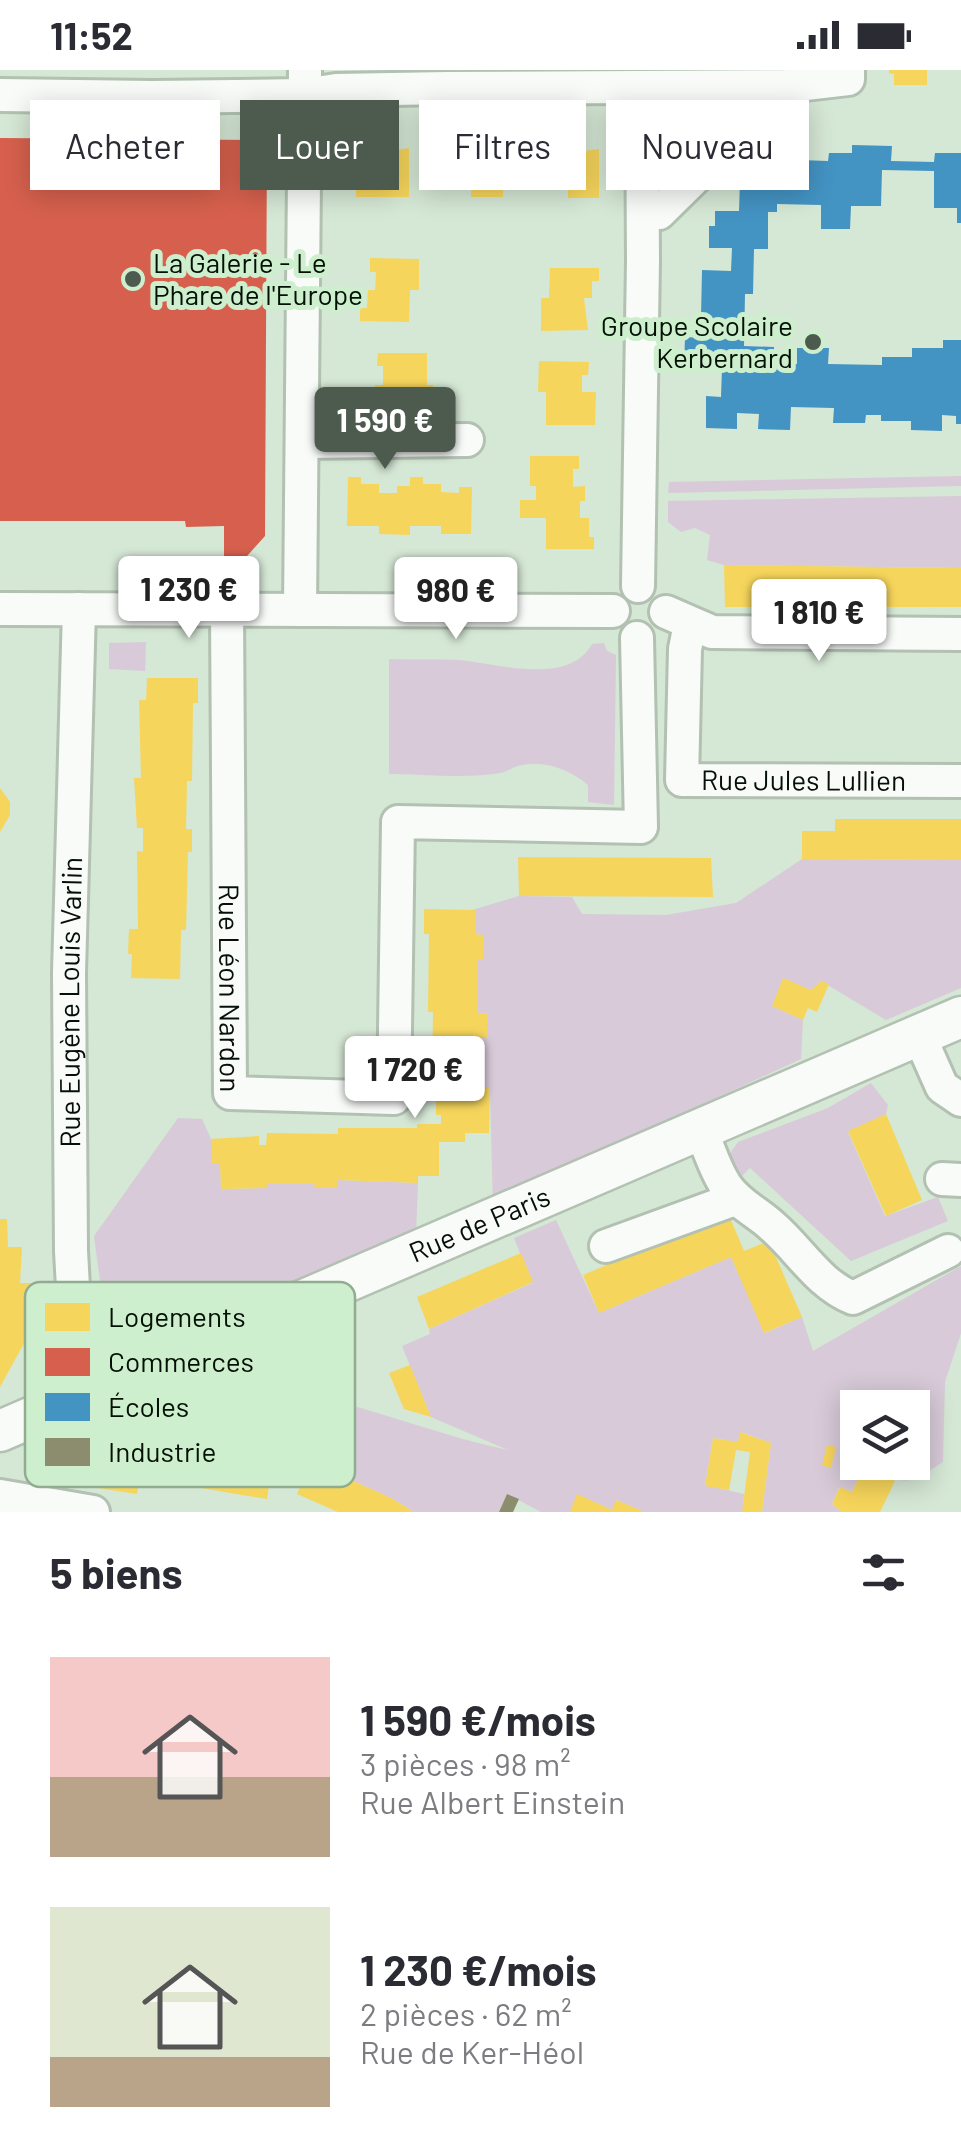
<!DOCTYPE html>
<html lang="fr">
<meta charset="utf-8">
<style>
:root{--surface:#fff;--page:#f2f2f3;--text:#2b2b33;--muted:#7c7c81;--accent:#4d5b4e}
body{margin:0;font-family:Barlow,sans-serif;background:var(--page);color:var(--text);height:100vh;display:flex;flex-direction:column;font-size:38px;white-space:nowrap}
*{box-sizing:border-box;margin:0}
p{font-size:32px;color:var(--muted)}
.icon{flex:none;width:55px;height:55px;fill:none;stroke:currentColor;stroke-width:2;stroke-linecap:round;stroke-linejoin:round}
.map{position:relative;height:1442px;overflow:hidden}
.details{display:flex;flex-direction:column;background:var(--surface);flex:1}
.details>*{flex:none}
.hud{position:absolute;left:30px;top:30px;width:902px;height:90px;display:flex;gap:20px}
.fabs{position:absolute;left:840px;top:1320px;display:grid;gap:20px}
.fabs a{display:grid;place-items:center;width:90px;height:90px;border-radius:0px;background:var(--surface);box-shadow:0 5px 25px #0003;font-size:50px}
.price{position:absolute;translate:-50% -85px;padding:0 22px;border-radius:10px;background:#fff;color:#222;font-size:32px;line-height:65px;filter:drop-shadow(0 2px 5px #0008)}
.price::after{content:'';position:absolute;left:50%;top:60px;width:30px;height:22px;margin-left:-15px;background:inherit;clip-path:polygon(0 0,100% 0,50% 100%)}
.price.selected{background:var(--accent);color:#fff}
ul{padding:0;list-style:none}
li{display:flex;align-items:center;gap:30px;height:250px;padding:0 50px}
li span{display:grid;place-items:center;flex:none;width:280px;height:200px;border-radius:0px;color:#555}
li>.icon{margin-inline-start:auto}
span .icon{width:120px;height:120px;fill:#fffc;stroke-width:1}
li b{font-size:42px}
h2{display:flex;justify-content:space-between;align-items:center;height:120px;padding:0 50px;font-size:42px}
.tag{padding:0 35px;border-radius:0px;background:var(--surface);box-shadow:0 5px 25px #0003;font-size:35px;line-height:90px}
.tag.selected{background:var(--accent);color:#fff}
.status{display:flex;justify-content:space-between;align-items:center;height:70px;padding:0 50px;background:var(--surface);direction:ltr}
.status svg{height:28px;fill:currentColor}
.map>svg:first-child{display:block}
.green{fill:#d8cad8;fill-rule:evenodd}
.homes{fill:#f6d55c}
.shops{fill:#d6604d}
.schools{fill:#4393c3}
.industry{fill:#8c8c6e}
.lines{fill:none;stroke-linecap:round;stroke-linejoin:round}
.minor-casing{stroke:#b2c1b2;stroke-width:38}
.major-casing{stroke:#b2c1b2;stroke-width:45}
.minor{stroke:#f9fbf9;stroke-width:32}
.major{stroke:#f9fbf9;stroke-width:40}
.poi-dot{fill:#4d5b4e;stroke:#cdefcd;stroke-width:4}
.labels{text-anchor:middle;stroke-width:10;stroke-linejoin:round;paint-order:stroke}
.poi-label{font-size:28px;fill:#040f05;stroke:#cdefcd;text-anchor:start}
.street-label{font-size:28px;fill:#040f05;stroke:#cdefcd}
.key{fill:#cdefcd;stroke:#91ac91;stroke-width:2.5}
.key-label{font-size:28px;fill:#040f05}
</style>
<div class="status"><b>11:52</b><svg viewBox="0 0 49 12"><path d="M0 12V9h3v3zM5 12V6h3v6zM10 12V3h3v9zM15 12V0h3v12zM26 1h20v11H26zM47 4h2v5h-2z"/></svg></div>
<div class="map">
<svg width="961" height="1442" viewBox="0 0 961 1442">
<rect width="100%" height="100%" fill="#d5e7d5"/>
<!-- green -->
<path class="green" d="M 961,406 L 961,416 L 668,423 L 669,412 Z
M 961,426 L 961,498 L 724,495 L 707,490 L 710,465 L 695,458 L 681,462 L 668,452 L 668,431 Z
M 146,572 L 145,601 L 109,599 L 109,573 Z
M 604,573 L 607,581 L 616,585 L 614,735 L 588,732 L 588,715 C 571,700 545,690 522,695 C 514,696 507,702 500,703 C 464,709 424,704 389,704 L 389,589 C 412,590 439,589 458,590 C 497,593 568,617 592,574 Z
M 802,789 L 961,790 L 961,918 L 886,950 L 821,911 L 811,920 L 783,909 L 772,936 L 803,950 L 801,989 L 656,1056 L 493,1139 L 490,1019 L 482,1018 L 482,967 L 487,966 L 487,944 L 478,943 L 478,890 L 483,889 L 483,865 L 475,864 L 472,840 L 519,826 L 572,827 L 582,844 L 666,845 L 736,833 Z
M 871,1013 L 888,1035 L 886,1044 L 848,1062 L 885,1146 L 938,1127 L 948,1151 L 851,1191 L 750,1098 L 735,1113 L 727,1088 L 738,1072 L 828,1038 Z
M 178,1048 L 202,1049 L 211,1069 L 211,1092 L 220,1093 L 221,1119 L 266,1118 L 267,1113 L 315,1113 L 315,1117 L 338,1117 L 338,1110 L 418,1113 L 416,1164 L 192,1261 L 108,1270 L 94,1166 Z
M 556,1150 L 599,1243 L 731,1187 L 765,1263 L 802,1247 L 813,1281 L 961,1196 L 961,1263 L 945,1312 L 943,1392 C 905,1417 906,1415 864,1396 L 852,1422 L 839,1418 L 832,1434 L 842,1442 L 762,1442 L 771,1373 L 741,1362 L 738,1372 L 713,1368 L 705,1415 L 744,1424 L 743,1442 L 641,1442 L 617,1430 L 612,1440 L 578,1425 L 570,1442 L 541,1442 L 507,1424 L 499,1442 L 414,1442 L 391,1428 L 311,1392 L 272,1396 L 232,1382 L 196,1375 L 192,1396 L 160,1394 L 158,1385 L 230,1316 C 330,1317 412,1360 508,1380 L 431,1347 L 402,1276 L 430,1264 L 429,1259 L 532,1213 L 514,1168 ZM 858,1338 L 912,1338 L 912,1392 L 858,1392 Z"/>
<!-- homes -->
<path class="homes" d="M 889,0 L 927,0 L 927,15 L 894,15 L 894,4 L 889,3 Z
M 345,69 L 360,70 L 360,75 L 377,75 L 377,83 L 409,78 L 409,127 L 356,127 L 356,119 L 345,119 Z
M 537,69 L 550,69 L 550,75 L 567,75 L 567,83 L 599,79 L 599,128 L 568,128 L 568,119 L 537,119 Z
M 441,70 L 471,70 L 471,84 L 490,84 L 490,78 L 504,79 L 503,127 L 471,127 L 471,119 L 441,118 Z
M 370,188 L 419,189 L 419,220 L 410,220 L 409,252 L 360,251 L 360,238 L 367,238 L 368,220 L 375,220 L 376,202 L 370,202 Z
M 550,198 L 599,198 L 599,211 L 592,211 L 592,228 L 584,228 L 588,260 L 541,261 L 541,228 L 549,228 Z
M 378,283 L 427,283 L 427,315 L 433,315 L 434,334 L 418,333 L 418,346 L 369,345 L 369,332 L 375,333 L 375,315 L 383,315 L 383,296 L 377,296 Z
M 539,291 L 589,292 L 588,305 L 582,305 L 582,322 L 596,322 L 595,355 L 546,355 L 546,322 L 538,322 Z
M 530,386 L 579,386 L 579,399 L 573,399 L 573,417 L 585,416 L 585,431 L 580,431 L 580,448 L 589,448 L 589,467 L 594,467 L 594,479 L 546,479 L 546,448 L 520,448 L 520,430 L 536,430 L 536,416 L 530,416 Z
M 348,407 L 361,407 L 361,414 L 379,414 L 379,423 L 397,423 L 397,416 L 410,416 L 410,407 L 423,407 L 423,414 L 441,414 L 441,422 L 459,423 L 459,417 L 472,417 L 471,464 L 441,464 L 441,456 L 410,456 L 410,465 L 379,464 L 379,456 L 347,456 Z
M 724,495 L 961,498 L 961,537 L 725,537 Z
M 147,608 L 198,608 L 198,633 L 193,633 L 192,711 L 187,711 L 186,759 L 192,759 L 192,782 L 188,782 L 186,860 L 181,860 L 180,909 L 131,908 L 132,884 L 128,884 L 129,859 L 138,859 L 137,781 L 143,782 L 143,758 L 137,758 L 134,708 L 141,708 L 139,630 L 146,630 Z
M 0,718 L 10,732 L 10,745 L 0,762 Z
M 835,749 L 961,749 L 961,790 L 802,789 L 802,761 L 835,761 Z
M 518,787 L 711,788 L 713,827 L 519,826 Z
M 424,839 L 475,840 L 475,864 L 483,865 L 483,889 L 478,890 L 478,943 L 487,944 L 487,967 L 482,967 L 482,1018 L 490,1018 L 489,1063 L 465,1063 L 465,1072 L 439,1072 L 439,1106 L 418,1106 L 418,1113 L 338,1110 L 338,1117 L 314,1117 L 315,1113 L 267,1113 L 267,1118 L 221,1119 L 220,1093 L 211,1093 L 211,1069 L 259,1066 L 259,1075 L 266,1075 L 267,1063 L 338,1064 L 338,1058 L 417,1058 L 417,1054 L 441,1054 L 441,1045 L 436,1045 L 436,1020 L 447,1021 L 447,1015 L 432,1014 L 433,942 L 428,942 L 429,864 L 424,864 Z
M 783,908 L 811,920 L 821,911 L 829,914 L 817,942 L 808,938 L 803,950 L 772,936 Z
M 886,1044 L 922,1130 L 886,1146 L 848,1061 Z
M 728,1143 L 744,1181 L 769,1171 L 802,1247 L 764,1263 L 731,1187 L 599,1243 L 583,1205 Z
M 0,1149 L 7,1149 L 8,1177 L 22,1177 L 20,1213 L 39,1213 L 39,1246 L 0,1317 Z
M 521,1183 L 533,1212 L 429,1259 L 417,1227 Z
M 410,1295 L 431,1347 L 404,1339 L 389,1303 Z
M 120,1350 L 130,1375 L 142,1370 L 158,1385 L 141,1401 L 137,1424 L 72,1414 L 57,1377 Z
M 740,1362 L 771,1373 L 762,1442 L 742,1442 L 750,1382 L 736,1380 L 729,1420 L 705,1416 L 713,1368 L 738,1372 Z
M 195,1375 L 232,1382 L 272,1396 L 267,1429 L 189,1416 Z
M 827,1375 L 836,1377 L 831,1398 L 822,1395 Z
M 311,1392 L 391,1428 L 414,1442 L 338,1442 L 297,1424 Z
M 864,1396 L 895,1411 L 880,1442 L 842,1442 L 832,1434 L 840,1417 L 852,1422 Z
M 577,1424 L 612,1440 L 616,1430 L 645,1442 L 570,1442 Z"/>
<!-- shops -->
<path class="shops" d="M 0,68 L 267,70 L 265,466 L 247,486 L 224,487 L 224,456 L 186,457 L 185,451 L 0,451 Z"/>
<!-- schools -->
<path class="schools" d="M 852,75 L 892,76 L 891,91 L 934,92 L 935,83 L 961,83 L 961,153 L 957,153 L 957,138 L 934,138 L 934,101 L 882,100 L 881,136 L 851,136 L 850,159 L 821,159 L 821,135 L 777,134 L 777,142 L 768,142 L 768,179 L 754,179 L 753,224 L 745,224 L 744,276 L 774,277 L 774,293 L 797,294 L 797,278 L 829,278 L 828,294 L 882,295 L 882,287 L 912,287 L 912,278 L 943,278 L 943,270 L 961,270 L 961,354 L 956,354 L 956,346 L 942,345 L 942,361 L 911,360 L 911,351 L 881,351 L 881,345 L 866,345 L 865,353 L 833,353 L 834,338 L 791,337 L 790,360 L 758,359 L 759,344 L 737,343 L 737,359 L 706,358 L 706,326 L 721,327 L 722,298 L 684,298 L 685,267 L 707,268 L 707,247 L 701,247 L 702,200 L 731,201 L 732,178 L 709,178 L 709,156 L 715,156 L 715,141 L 739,141 L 740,111 L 761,111 L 761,104 L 777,105 L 777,119 L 799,120 L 799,90 L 828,91 L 829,83 L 852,83 Z"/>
<!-- industry -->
<path class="industry" d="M 507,1424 L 519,1429 L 513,1442 L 499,1442 Z"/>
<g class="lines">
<!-- minor casing -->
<g class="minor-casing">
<g id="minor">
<path d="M 0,25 L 153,27 L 304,25 L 336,20 L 448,18 L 788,16 L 848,9 L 848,0"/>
<path d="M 643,144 L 659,143 L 788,16"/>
<path d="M 302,372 L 467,370"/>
<path d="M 638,516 L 643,190 L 642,18"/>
<path d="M 0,539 L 613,541"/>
<path id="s1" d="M 227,540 L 230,1023 L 394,1028 L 398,752 L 641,757 L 637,568"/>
<path d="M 300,540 L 305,0"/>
<path d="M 666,542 L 712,562 L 961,564"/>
<path id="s2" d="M 690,554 L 685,579 L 682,710 L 961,711"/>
<path d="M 919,965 L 942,1017 L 961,1030"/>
<path d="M 701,1059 C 708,1077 715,1100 726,1116 C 738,1134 757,1142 772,1156 C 800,1180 818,1214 853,1228 L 948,1181"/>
<path d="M 942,1109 L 961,1110"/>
<path d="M 606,1176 L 735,1129"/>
<path id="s3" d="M 79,1327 L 71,1181 L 69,903 L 79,539"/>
<path d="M 137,1358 L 198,1315 L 202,1300 L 197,1276"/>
<path d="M 0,1426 L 93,1442"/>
</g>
</g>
<!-- major casing -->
<g class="major-casing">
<g id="major">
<path id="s4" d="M 0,1361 L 961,947"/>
</g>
</g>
<!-- minor -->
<use href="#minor" class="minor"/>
<!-- major -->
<use href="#major" class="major"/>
</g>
<!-- markers -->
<g class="poi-dot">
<circle cx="133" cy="209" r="10"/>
<circle cx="813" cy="272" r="10"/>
</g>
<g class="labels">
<!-- poi labels -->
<g class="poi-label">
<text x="153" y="203">La Galerie - Le<tspan x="153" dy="32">Phare de l'Europe</tspan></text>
<text x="793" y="266" text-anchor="end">Groupe Scolaire<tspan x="793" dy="32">Kerbernard</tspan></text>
</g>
<!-- street labels -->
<g class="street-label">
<text dy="10" stroke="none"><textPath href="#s2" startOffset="278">Rue Jules Lullien</textPath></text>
<text dy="10" stroke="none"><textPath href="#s1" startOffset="378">Rue Léon Nardon</textPath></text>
<text dy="10" stroke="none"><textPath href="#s3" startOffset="395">Rue Eugène Louis Varlin</textPath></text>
<text dy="10" stroke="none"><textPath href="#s4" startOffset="522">Rue de Paris</textPath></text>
</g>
</g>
<!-- legend -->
<rect x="25" y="1212" width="330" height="205" rx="15" class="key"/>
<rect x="45" y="1233" width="45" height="28" fill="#f6d55c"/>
<rect x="45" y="1278" width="45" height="28" fill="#d6604d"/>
<rect x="45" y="1323" width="45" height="28" fill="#4393c3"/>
<rect x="45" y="1368" width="45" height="28" fill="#8c8c6e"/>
<g class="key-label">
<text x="108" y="1257">Logements</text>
<text x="108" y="1302">Commerces</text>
<text x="108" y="1347">Écoles</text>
<text x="108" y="1392">Industrie</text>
</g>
</svg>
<div class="fabs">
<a><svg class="icon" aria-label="layers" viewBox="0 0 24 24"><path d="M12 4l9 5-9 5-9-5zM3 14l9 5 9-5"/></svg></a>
</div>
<b class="price selected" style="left:385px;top:402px">1 590 €</b>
<b class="price" style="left:189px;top:571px">1 230 €</b>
<b class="price" style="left:456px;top:572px">980 €</b>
<b class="price" style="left:819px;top:594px">1 810 €</b>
<b class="price" style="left:415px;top:1051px">1 720 €</b>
<div class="hud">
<a class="tag">Acheter</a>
<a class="tag selected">Louer</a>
<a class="tag">Filtres</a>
<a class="tag">Nouveau</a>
</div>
</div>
<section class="details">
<h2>5 biens<svg class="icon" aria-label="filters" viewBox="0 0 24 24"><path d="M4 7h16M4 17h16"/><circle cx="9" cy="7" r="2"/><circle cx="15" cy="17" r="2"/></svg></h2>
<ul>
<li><span style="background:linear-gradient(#f6c9c9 60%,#b9a48a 0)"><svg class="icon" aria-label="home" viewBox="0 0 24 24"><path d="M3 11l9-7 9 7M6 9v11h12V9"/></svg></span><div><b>1 590 €/mois</b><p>3 pièces · 98 m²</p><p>Rue Albert Einstein</p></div></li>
<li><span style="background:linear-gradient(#dfe7d0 75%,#b9a48a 0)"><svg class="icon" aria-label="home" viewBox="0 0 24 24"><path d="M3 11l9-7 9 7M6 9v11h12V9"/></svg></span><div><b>1 230 €/mois</b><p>2 pièces · 62 m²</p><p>Rue de Ker-Héol</p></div></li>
</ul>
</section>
